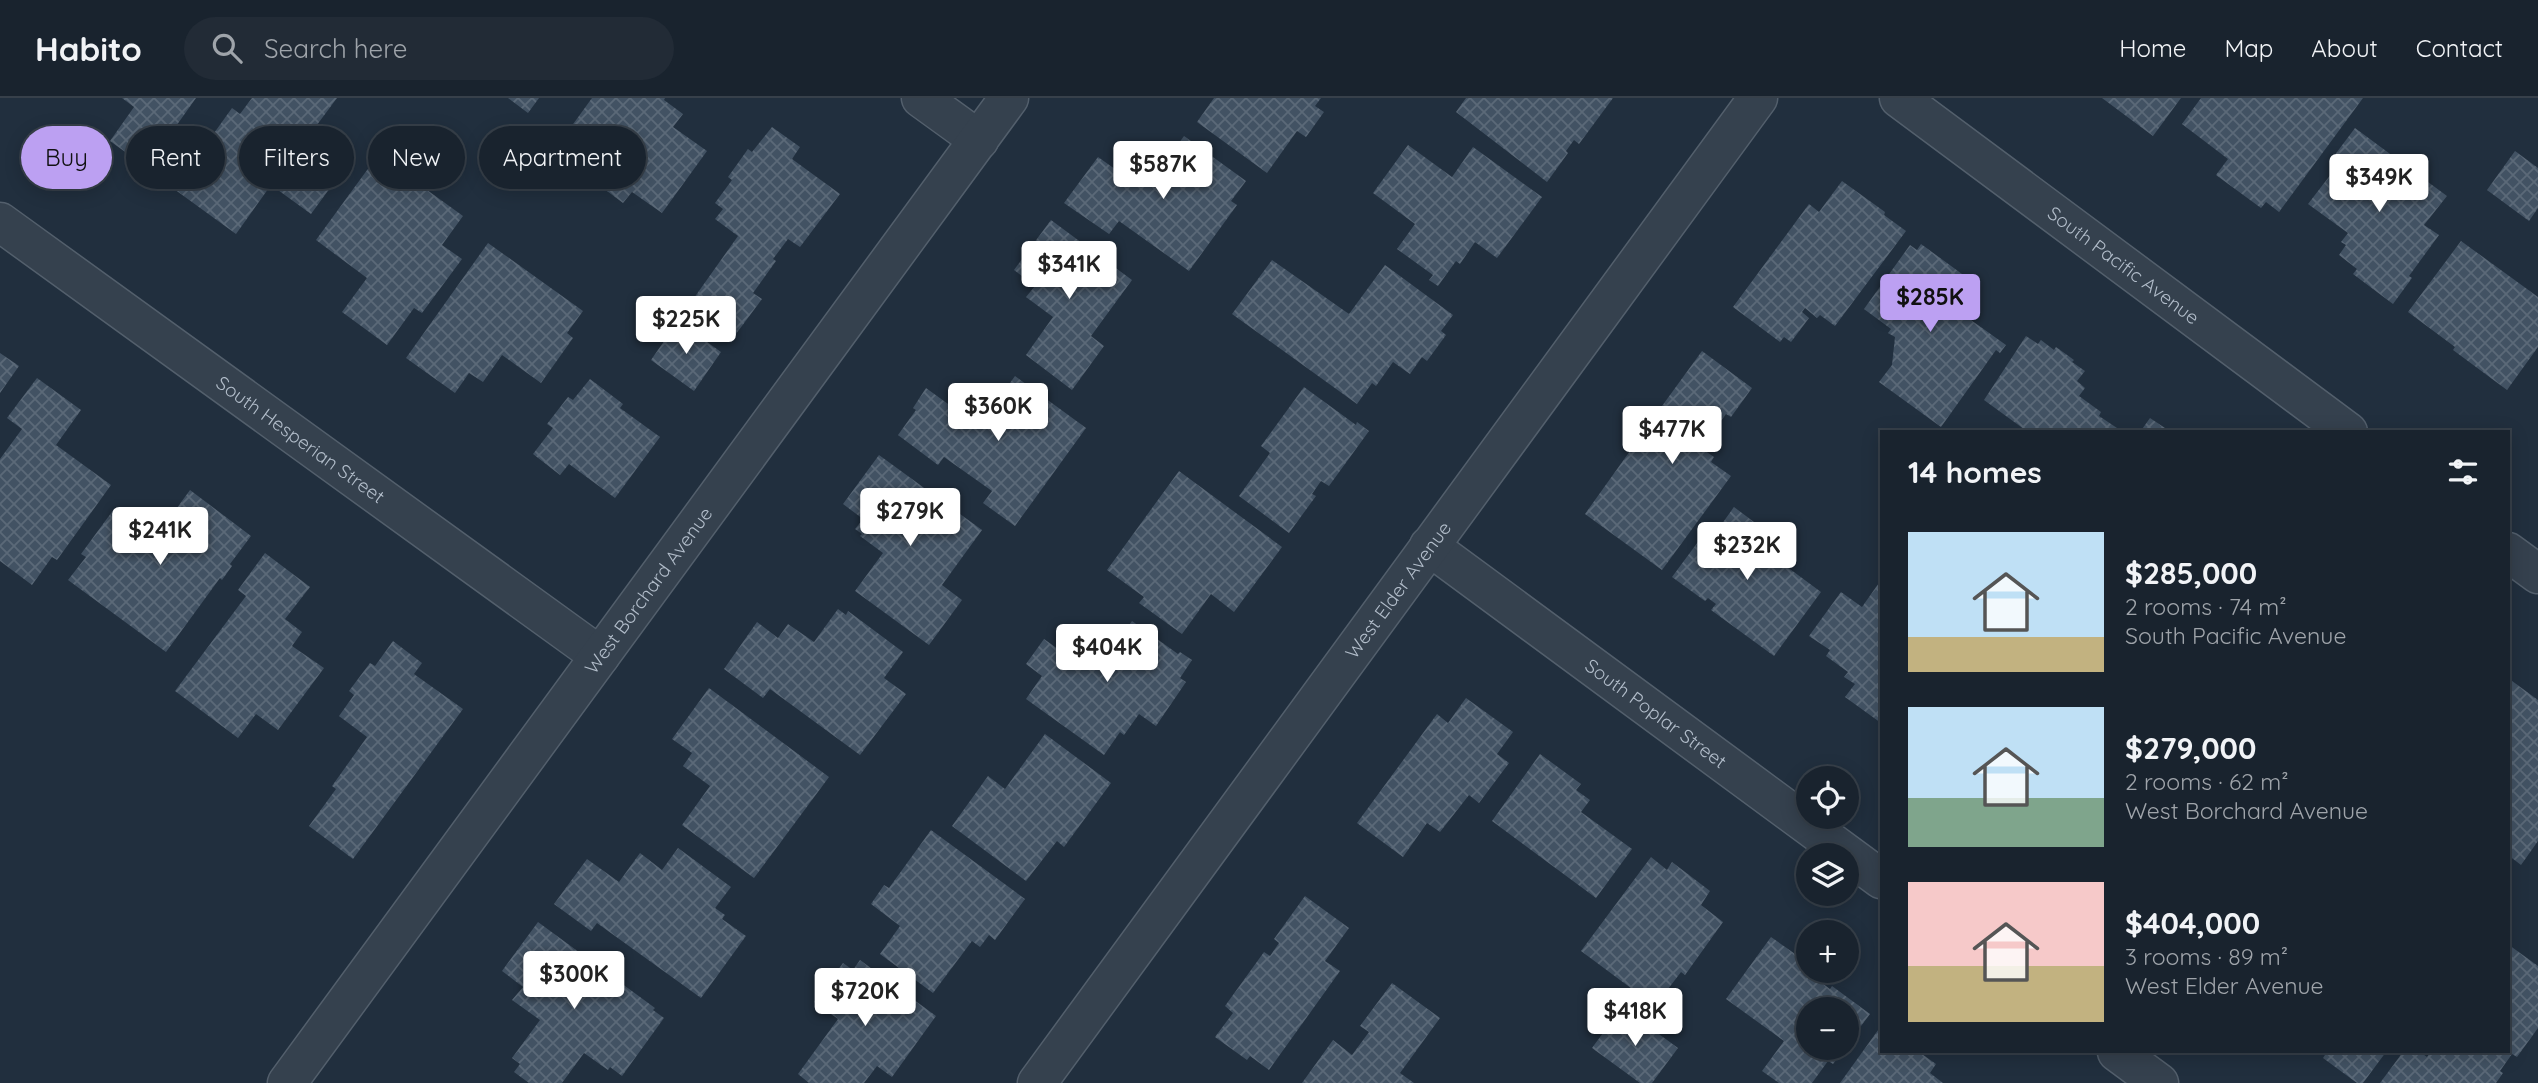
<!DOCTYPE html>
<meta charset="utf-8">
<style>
:root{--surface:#19232e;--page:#222b36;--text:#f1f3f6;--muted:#9fa4aa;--line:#37404a;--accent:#bca0f2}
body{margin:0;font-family:Quicksand,sans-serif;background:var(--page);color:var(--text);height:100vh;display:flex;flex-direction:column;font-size:26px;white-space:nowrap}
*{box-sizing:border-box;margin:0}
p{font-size:23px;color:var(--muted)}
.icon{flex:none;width:38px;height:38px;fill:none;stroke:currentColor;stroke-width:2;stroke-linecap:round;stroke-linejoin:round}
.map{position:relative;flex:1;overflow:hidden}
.panel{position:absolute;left:1880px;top:332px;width:630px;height:623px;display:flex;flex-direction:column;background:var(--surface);border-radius:0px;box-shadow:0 4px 18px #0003,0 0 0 2px var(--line)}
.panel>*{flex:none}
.guide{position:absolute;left:21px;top:28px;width:665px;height:63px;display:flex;gap:14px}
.buttons{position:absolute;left:1796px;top:668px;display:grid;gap:14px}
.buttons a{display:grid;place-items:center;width:63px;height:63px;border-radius:50%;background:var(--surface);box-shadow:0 4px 18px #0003,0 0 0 2px var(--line);font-size:35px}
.price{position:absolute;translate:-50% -60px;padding:0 16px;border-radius:7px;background:#fff;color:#222;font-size:23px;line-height:46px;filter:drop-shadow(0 2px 4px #0008)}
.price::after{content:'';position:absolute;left:50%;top:42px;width:21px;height:16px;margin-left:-10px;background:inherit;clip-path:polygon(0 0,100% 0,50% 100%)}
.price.active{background:var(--accent);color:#111}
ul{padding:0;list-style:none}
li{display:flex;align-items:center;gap:21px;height:175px;padding:0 28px}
li span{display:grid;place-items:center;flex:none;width:196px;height:140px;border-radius:0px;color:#555}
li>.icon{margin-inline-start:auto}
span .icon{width:84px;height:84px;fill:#fffc;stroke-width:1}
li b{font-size:30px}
h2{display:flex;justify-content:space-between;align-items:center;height:84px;padding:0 28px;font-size:30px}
.tag{padding:0 24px;border-radius:32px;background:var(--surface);box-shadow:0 4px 18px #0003,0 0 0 2px var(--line);font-size:24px;line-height:63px}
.tag.active{background:var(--accent);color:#111}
header{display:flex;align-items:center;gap:42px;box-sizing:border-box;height:98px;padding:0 35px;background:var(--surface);border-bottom:2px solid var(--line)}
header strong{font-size:33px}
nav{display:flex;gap:38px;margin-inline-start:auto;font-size:24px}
.search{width:490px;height:63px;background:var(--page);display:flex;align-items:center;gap:18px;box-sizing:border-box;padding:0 24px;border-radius:38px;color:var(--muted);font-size:26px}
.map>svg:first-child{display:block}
.building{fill:url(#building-cross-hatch)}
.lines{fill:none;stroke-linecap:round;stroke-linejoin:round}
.street-casing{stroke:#535f6c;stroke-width:41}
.street{stroke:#35414e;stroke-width:38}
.labels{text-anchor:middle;stroke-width:7;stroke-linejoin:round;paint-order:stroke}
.street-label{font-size:19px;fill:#b1bcc9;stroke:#1a2633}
</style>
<header>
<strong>Habito</strong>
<div class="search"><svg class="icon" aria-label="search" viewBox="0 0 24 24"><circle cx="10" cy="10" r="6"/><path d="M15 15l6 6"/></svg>Search here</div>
<nav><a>Home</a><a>Map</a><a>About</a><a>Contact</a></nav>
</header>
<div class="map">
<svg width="2538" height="985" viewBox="0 0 2538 985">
<defs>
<pattern id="building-cross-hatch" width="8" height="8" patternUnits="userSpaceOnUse" patternTransform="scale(1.75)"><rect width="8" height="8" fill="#425263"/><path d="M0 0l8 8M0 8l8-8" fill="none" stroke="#5b6978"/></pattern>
</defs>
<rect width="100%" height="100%" fill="#212f3e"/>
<!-- building -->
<path class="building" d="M 122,0 L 196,0 L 174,31 L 184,38 L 157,77 L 110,43 L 134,9 Z
M 252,0 L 337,0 L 305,43 L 344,71 L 311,116 L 271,87 L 236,136 L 174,91 L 232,10 L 240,16 Z
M 508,0 L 539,0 L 528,15 Z
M 592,0 L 665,0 L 664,2 L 683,16 L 673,29 L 707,53 L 662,115 L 632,94 L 623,105 L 591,81 L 593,78 L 555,51 Z
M 1214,0 L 1321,0 L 1315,8 L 1324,14 L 1306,39 L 1297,33 L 1267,75 L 1197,24 Z
M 1466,0 L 1613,0 L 1579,46 L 1574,42 L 1566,53 L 1568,55 L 1547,84 L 1456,14 Z
M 2102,0 L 2181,0 L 2153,38 Z
M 2201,0 L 2363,0 L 2279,114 L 2266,104 L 2261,110 L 2216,77 L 2228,61 L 2182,26 Z
M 772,29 L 800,49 L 792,61 L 840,96 L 800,149 L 788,141 L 773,161 L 776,163 L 753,195 L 762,201 L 733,240 L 689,207 L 738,138 L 715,121 L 723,111 L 715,105 L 732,82 L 728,79 L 748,51 L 752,54 Z
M 2355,30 L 2447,98 L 2424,127 L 2439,137 L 2409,178 L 2412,180 L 2393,206 L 2353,176 L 2357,171 L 2339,157 L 2346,147 L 2341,144 L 2348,135 L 2308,106 L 2338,67 L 2331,62 Z
M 1184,38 L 1246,83 L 1231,103 L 1237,107 L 1189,173 L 1119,123 L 1109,136 L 1064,105 L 1098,59 L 1132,83 L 1146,65 L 1158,74 Z
M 1408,47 L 1452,79 L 1473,49 L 1542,99 L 1497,160 L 1475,144 L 1460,166 L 1456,163 L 1438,188 L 1429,182 L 1433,177 L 1397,151 L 1415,126 L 1373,95 Z
M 2515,53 L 2538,70 L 2538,110 L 2529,123 L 2487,92 Z
M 370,68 L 396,87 L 405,76 L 463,118 L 442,147 L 462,161 L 422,215 L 414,210 L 387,247 L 342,214 L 367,180 L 316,142 Z
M 1842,83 L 1885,114 L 1884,117 L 1906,133 L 1835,228 L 1820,217 L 1817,220 L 1805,210 L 1802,214 L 1809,220 L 1791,244 L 1784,239 L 1780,244 L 1733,209 L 1809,106 L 1819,114 Z
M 1051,122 L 1132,182 L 1091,238 L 1104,248 L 1072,292 L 1026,257 L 1053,219 L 1026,199 L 1035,188 L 1014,172 Z
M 2461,143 L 2538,199 L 2538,249 L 2507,292 L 2453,252 L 2455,249 L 2408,214 Z
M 488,145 L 583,213 L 567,235 L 573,240 L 541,285 L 502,257 L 483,284 L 469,275 L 455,295 L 406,260 Z
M 1921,146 L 1973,184 L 1954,210 L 2006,247 L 2000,255 L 1996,252 L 1941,329 L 1879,284 L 1892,267 L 1895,239 L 1888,235 L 1891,231 L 1864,211 L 1910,147 L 1917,152 Z
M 1272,162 L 1349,216 L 1385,167 L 1453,217 L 1441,233 L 1446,237 L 1427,263 L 1422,259 L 1410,276 L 1393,264 L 1376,288 L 1372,285 L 1357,306 L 1232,216 Z
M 678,223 L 721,254 L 694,293 L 651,262 Z
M 2026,238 L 2038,246 L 2041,242 L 2054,252 L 2056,249 L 2074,262 L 2072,264 L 2085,273 L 2077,283 L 2085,290 L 2079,298 L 2101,314 L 2099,318 L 2123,334 L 2028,334 L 1984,302 Z
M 1702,253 L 1752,290 L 1731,319 L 1726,316 L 1701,350 L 1714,359 L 1711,364 L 1731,378 L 1662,472 L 1585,416 L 1645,332 L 1652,337 L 1661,324 L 1654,319 Z
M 0,255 L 19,268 L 0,295 Z
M 1015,278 L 1086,330 L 1015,428 L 983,405 L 992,393 L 944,359 L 938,367 L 898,337 L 916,312 L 913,310 L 926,290 L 966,319 L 978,302 L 991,311 Z
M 37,280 L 81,312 L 56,347 L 111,387 L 57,462 L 52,459 L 32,487 L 0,463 L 0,361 L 22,331 L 7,320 Z
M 590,281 L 623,306 L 620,310 L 660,339 L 615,400 L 569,366 L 560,377 L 533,356 L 553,330 L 547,326 L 568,299 L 573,302 Z
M 1304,289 L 1356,327 L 1357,324 L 1369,333 L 1329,388 L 1321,383 L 1312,396 L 1316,398 L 1289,435 L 1239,398 L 1270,355 L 1261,348 Z
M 2150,320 L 2171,334 L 2140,334 Z
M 879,357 L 982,432 L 942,487 L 962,502 L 929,547 L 855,493 L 883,455 L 860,438 L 862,436 L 855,431 L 863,421 L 843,406 Z
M 1179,373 L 1282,449 L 1234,514 L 1211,496 L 1182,536 L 1139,505 L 1144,499 L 1107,472 Z
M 190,392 L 251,438 L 230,466 L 232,468 L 222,482 L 220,480 L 166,554 L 68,482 L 86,459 L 81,456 L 114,411 L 155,440 Z
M 1734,409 L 1774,439 L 1764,452 L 1821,494 L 1774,558 L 1711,512 L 1716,506 L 1708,500 L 1705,503 L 1672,479 L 1709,429 L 1716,434 Z
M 265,455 L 310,489 L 285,521 L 302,534 L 292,548 L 324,570 L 278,632 L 256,616 L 238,640 L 175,593 L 246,498 L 238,492 Z
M 1881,482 L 1881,625 L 1845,599 L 1855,586 L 1844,579 L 1848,574 L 1826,558 L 1830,552 L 1809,538 L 1841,494 L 1862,509 Z
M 838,511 L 846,517 L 848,513 L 903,554 L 884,580 L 906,596 L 860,657 L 770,591 L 763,600 L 724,571 L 757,524 L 778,540 L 788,526 L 814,544 Z
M 1132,523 L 1178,556 L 1180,554 L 1192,562 L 1180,580 L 1186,584 L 1156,628 L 1139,616 L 1124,637 L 1120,634 L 1104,657 L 1026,601 L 1042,578 L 1026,566 L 1044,541 L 1065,556 L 1081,534 L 1110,554 Z
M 393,543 L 422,565 L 414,576 L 463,611 L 353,761 L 309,728 L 336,691 L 332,688 L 367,639 L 339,618 L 354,597 L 349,593 L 370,565 L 375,568 Z
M 2508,580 L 2538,602 L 2538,743 L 2521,767 L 2508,757 Z
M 709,590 L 829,679 L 754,780 L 682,727 L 710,688 L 683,668 L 692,655 L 672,641 Z
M 1466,600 L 1513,634 L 1497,656 L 1509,665 L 1479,705 L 1469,697 L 1440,734 L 1427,725 L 1403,759 L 1357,725 L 1437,616 L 1448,625 Z
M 1045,636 L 1111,685 L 1064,749 L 1057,743 L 1026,783 L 952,728 L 988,678 L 1005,691 Z
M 1540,656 L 1581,686 L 1576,692 L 1590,702 L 1581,714 L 1632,751 L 1596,800 L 1492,723 Z
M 931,732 L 1025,801 L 995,842 L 989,837 L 980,849 L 972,843 L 933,895 L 880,856 L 900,828 L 871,806 L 884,787 L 889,790 Z
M 678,750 L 731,789 L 715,810 L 725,817 L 722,821 L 746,838 L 701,900 L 597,825 L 591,833 L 554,806 L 587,761 L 619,784 L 640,755 L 662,772 Z
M 1651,759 L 1667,772 L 1672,764 L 1710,793 L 1701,807 L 1723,824 L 1685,877 L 1681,874 L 1655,908 L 1581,853 Z
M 1305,798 L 1349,830 L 1325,863 L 1340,873 L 1269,972 L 1250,958 L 1247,962 L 1215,939 L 1233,915 L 1225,908 L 1264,854 L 1270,858 L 1279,845 L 1274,841 Z
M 538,824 L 655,910 L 653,912 L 664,920 L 622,978 L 610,969 L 608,972 L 584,955 L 562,985 L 529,985 L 514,974 L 520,966 L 512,960 L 540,922 L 512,902 L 523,889 L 502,873 Z
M 1771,839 L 1808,865 L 1808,873 L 1819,873 L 1823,876 L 1818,882 L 1830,891 L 1832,888 L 1870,916 L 1846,948 L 1846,912 L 1808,912 L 1808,950 L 1845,950 L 1833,966 L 1828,963 L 1812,985 L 1779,985 L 1762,973 L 1784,943 L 1726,901 Z
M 2509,847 L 2538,868 L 2538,930 L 2517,959 L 2512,956 L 2500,973 L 2503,975 L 2496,985 L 2380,985 L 2403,954 L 2420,954 L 2427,959 L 2431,954 L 2508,954 Z
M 860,862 L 936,918 L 892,979 L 877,968 L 864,985 L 809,985 L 798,976 L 838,921 L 814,904 L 843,865 L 853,872 Z
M 1392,885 L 1440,920 L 1400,975 L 1414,985 L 1302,985 L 1333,942 L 1352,957 L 1369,934 L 1360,928 Z
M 1622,909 L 1678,950 L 1652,985 L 1640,985 L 1592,950 Z
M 1881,928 L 1881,954 L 1919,954 L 1936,966 L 1930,975 L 1943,985 L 1840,985 Z
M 2327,954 L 2386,954 L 2363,985 L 2357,985 L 2323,960 Z"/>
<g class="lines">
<!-- street casing -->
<g class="street-casing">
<g id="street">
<path d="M 921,0 L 979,42"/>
<path id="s1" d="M 1899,0 L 2348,334"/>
<path id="s2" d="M 0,124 L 600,558"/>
<path id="s3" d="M 1429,448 L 1881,781"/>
<path d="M 2508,454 L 2538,476"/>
<path d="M 2117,954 L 2159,985"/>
<path id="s4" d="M 287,985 L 1009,0"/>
<path id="s5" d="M 1037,985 L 1758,0"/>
</g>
</g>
<!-- street -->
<use href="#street" class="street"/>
</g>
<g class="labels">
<!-- street labels -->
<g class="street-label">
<text dy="7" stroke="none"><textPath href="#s1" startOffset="280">South Pacific Avenue</textPath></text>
<text dy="7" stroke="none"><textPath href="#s2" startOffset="371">South Hesperian Street</textPath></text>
<text dy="7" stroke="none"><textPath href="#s5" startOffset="611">West Elder Avenue</textPath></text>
<text dy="7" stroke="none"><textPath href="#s4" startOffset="611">West Borchard Avenue</textPath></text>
<text dy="7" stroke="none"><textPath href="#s3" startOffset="282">South Poplar Street</textPath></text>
</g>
</g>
</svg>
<div class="buttons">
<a><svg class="icon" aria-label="locate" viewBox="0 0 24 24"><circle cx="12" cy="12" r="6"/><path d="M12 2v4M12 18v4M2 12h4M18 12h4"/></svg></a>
<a><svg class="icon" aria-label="layers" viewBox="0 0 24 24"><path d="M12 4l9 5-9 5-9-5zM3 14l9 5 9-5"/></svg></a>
<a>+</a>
<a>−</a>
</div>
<b class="price" style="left:1163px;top:103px">$587K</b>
<b class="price" style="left:2379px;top:116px">$349K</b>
<b class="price" style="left:1069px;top:203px">$341K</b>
<b class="price active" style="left:1930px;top:236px">$285K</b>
<b class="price" style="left:686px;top:258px">$225K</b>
<b class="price" style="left:998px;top:345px">$360K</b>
<b class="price" style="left:1672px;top:368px">$477K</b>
<b class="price" style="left:910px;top:450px">$279K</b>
<b class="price" style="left:160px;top:469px">$241K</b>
<b class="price" style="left:1747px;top:484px">$232K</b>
<b class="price" style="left:1107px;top:586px">$404K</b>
<b class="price" style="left:574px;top:913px">$300K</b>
<b class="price" style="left:865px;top:930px">$720K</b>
<b class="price" style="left:1635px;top:950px">$418K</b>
<div class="guide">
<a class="tag active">Buy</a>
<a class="tag">Rent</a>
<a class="tag">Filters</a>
<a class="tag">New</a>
<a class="tag">Apartment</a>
</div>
<section class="panel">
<h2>14 homes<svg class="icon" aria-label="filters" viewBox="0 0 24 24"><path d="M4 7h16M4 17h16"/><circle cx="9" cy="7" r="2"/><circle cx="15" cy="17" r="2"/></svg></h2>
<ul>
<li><span style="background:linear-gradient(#bfe0f5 75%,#c2b280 0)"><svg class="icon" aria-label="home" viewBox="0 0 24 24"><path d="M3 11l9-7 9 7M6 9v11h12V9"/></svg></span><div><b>$285,000</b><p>2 rooms · 74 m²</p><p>South Pacific Avenue</p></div></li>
<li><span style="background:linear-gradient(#bfe0f5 65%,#7fa58c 0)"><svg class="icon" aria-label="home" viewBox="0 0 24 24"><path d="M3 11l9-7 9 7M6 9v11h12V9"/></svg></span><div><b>$279,000</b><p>2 rooms · 62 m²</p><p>West Borchard Avenue</p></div></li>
<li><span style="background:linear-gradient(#f6c9c9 60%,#c2b280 0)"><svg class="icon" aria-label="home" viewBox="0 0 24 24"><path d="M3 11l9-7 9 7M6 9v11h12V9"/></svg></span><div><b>$404,000</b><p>3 rooms · 89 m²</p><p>West Elder Avenue</p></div></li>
</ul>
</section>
</div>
